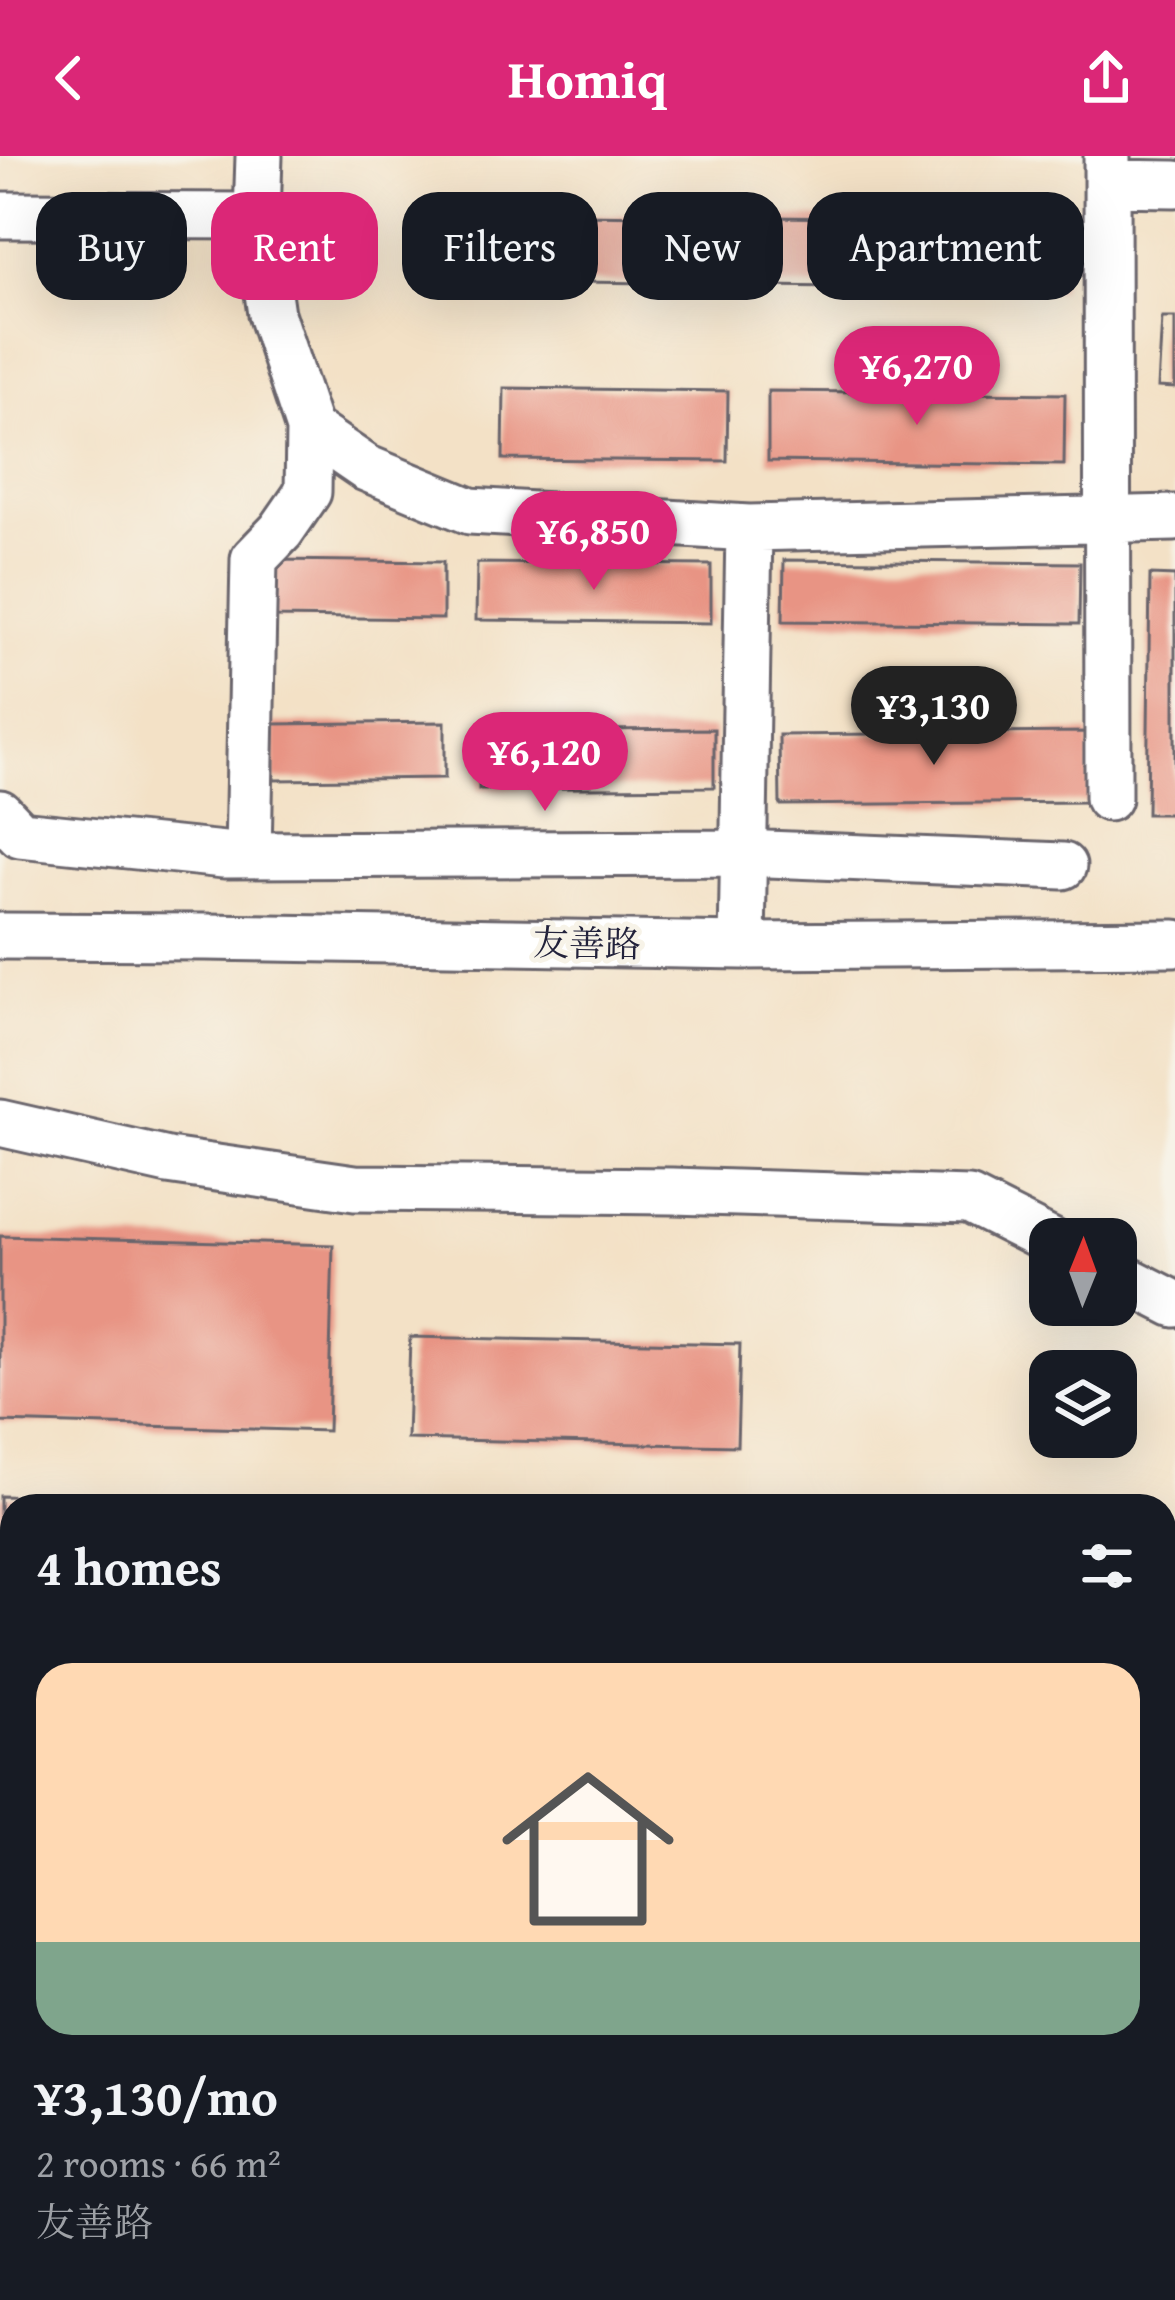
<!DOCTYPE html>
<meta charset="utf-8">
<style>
:root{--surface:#171b24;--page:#20242c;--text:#f1f3f6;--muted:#9ea1a6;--accent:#db2777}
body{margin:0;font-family:"Gentium Book Plus","Noto Serif SC",serif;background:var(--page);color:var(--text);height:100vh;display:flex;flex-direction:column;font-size:45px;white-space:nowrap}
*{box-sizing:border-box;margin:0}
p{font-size:39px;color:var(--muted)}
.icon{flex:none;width:66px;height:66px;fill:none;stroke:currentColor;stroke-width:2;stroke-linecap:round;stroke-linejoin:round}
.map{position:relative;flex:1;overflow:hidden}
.panel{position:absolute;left:0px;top:1338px;width:1176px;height:807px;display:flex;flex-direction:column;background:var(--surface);border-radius:36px 36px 0 0;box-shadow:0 12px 48px #0002}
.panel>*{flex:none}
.top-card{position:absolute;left:36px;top:36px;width:1104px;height:108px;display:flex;gap:24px}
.needle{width:78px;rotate:1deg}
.tools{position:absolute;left:1029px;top:1062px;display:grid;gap:24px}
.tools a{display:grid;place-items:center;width:108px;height:108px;border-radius:24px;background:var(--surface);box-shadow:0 12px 48px #0002;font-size:60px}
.price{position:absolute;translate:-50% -102px;padding:0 27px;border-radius:42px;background:var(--accent);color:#fff;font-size:39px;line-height:78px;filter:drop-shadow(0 3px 6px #0008)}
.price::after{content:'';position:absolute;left:50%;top:72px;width:36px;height:27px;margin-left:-18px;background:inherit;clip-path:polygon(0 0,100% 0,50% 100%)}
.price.selected{background:#222;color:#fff}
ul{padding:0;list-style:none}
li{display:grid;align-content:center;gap:24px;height:636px;padding:0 36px}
li span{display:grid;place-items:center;height:372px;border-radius:36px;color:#555}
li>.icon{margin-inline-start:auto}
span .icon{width:216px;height:216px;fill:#fffc;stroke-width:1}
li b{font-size:51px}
h2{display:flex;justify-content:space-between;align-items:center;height:144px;padding:0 36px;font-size:51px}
.pill{padding:0 42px;border-radius:36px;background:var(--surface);box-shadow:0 12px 48px #0002;font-size:42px;line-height:108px}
.pill.selected{background:var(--accent);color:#fff}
header{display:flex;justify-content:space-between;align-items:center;height:156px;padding:0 36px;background:var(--accent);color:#fff;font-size:54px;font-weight:800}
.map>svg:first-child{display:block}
.building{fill:#e89484}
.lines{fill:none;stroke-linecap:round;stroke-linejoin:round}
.minor-casing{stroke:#6b656c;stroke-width:51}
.minor{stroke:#fff;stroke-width:45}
.labels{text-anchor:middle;stroke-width:10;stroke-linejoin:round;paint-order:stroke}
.street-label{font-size:36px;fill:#22223b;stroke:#f7f3e8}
</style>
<header><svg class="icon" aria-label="back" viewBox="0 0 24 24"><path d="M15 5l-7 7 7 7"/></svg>Homiq<svg class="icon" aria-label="share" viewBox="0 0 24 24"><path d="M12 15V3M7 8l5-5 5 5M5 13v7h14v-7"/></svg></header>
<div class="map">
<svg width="1175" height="2144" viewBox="0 0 1175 2144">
<rect width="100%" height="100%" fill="#f7f3e8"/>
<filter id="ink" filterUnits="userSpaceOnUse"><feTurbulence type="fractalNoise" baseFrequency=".00833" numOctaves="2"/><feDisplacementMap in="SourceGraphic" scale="24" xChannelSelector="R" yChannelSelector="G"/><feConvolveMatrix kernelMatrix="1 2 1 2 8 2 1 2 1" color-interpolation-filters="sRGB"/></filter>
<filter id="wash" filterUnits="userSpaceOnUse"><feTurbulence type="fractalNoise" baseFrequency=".004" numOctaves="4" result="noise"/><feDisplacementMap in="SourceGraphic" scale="48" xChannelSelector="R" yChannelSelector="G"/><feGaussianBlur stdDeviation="2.7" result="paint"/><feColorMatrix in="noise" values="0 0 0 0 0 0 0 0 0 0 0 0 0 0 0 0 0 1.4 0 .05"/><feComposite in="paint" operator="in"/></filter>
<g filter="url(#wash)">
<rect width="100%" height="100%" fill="#f3e1c6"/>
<g id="blocks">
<!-- building -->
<path class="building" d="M 502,58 L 730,61 L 730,128 L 502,125 Z
M 766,61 L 1062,64 L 1061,134 L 765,130 Z
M 1162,162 L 1175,162 L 1175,232 L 1158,231 Z
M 504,232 L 728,235 L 727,305 L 503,303 Z
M 768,235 L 1065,238 L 1064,309 L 768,305 Z
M 273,404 L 443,406 L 443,463 L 272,461 Z
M 784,404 L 1080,407 L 1079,468 L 783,465 Z
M 477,407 L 711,409 L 711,467 L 476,464 Z
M 1150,419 L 1175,420 L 1175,658 L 1147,658 Z
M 445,566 L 445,622 L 274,624 L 273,568 Z
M 714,573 L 714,631 L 479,633 L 478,575 Z
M 1089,576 L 1089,646 L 780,649 L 779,579 Z
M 0,1080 L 333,1089 L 328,1275 L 0,1266 Z
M 410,1181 L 740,1188 L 737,1290 L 407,1283 Z
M 0,1340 L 233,1346 L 233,1350 L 12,1350 L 12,1520 L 0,1520 Z
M 0,1577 L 12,1578 L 12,1696 L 0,1696 Z
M 1164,1621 L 1175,1621 L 1175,2144 L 630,2144 L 630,2133 L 1164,2133 Z
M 0,1752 L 12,1752 L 12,2133 L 533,2133 L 533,2144 L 0,2144 Z"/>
</g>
</g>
<g filter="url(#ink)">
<use href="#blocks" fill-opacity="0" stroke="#6b656c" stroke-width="3"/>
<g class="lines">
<!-- minor casing -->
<g class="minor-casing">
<path id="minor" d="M 259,0 L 257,60 L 271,158 L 309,273 L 366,312 L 470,355 L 749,372 L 1175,362
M 1107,0 L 1108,642
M 1107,27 L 1175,28
M 0,59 L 257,60
M 0,657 L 20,678 L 224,699 L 743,697 L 1063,710
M 248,699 L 254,403 L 281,375 L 308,336 L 309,273
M 0,780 L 206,781 L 742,790 L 1175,787
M 742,790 L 749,372
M 0,967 L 168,1005 L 355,1032 L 673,1035 L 969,1044 L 1050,1085
M 1116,1118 L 1175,1148"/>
</g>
<!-- minor -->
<use href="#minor" class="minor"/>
</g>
</g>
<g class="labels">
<!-- street labels -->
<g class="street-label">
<text transform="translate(587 787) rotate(1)" y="13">友善路</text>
</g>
</g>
</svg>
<div class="tools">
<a><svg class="needle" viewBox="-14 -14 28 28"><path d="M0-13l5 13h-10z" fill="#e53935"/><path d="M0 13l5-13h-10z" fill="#9ea1a6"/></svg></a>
<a><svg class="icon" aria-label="layers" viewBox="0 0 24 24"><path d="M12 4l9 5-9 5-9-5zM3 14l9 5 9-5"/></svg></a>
</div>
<b class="price" style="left:917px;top:272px">¥6,270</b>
<b class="price" style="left:594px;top:437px">¥6,850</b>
<b class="price selected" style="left:934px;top:612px">¥3,130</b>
<b class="price" style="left:545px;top:658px">¥6,120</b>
<div class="top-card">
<a class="pill">Buy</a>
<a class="pill selected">Rent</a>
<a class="pill">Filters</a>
<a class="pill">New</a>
<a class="pill">Apartment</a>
</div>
<section class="panel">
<h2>4 homes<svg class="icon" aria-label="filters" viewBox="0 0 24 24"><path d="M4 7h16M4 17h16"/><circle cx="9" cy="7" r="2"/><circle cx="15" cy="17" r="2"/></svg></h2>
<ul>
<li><span style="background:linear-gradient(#ffd9b3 75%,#7fa58c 0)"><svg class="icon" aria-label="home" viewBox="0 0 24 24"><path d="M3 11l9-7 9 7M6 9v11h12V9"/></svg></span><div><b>¥3,130/mo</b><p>2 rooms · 66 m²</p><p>友善路</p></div></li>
</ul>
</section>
</div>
